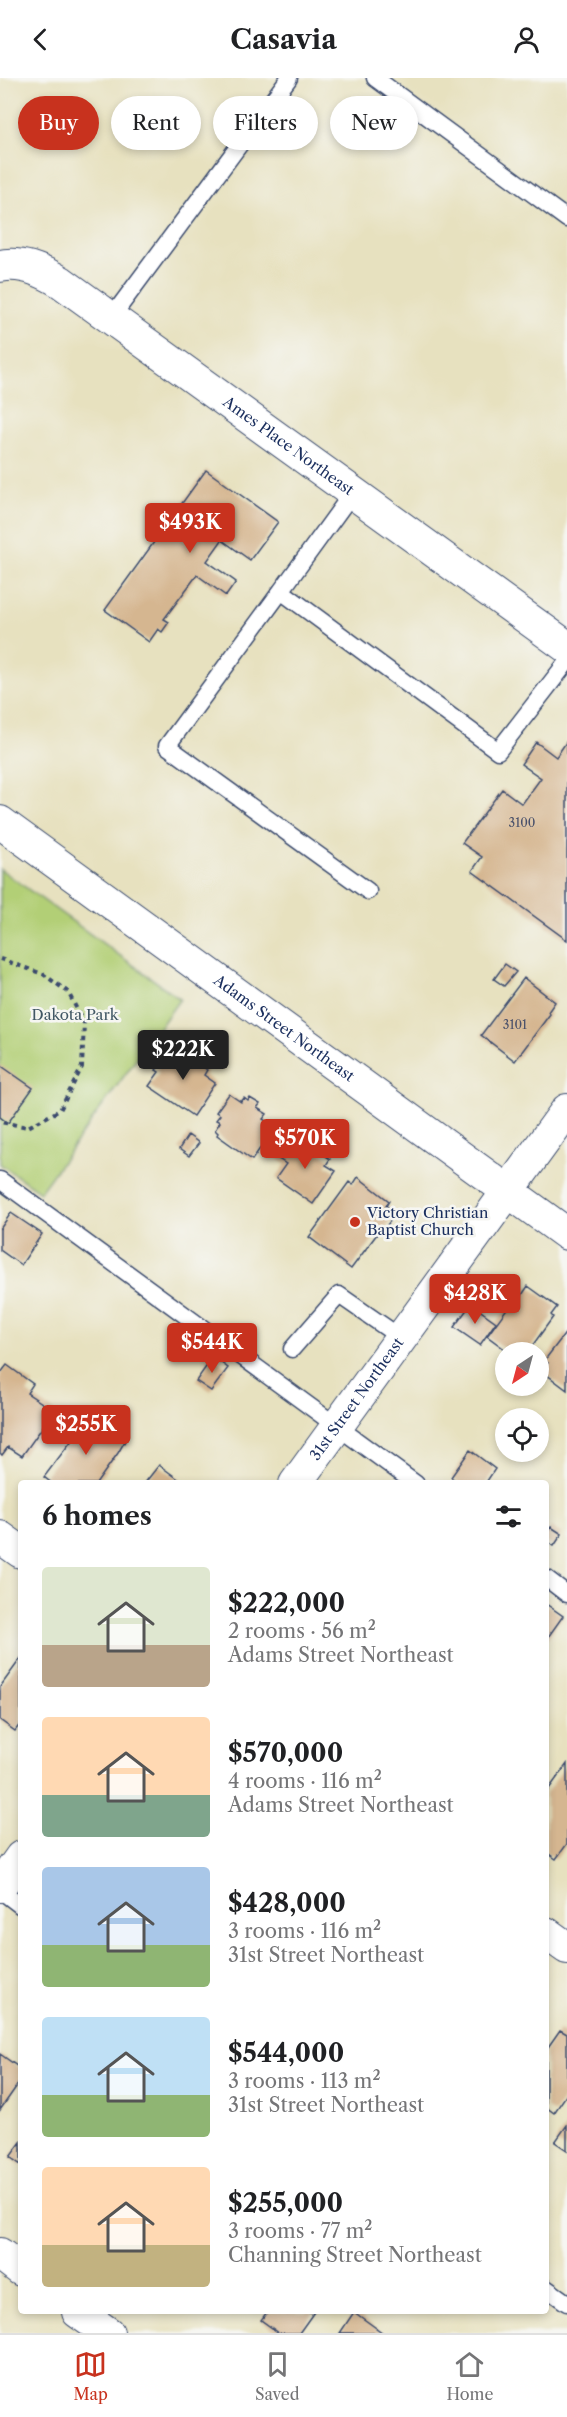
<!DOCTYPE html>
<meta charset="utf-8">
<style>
:root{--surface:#fff;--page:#f2f2f2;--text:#202124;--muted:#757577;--line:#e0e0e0;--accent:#c8321e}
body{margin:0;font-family:"Libre Caslon Text",serif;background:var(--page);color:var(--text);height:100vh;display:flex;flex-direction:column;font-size:22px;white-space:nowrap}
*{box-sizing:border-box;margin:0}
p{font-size:20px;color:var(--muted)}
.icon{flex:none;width:33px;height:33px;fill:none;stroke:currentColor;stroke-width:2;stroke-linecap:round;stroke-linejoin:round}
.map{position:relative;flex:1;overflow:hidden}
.side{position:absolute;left:18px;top:1402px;width:531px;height:834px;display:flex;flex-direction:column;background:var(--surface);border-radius:6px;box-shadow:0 3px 9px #0003}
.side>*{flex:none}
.guide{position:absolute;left:18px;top:18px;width:531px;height:54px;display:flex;gap:12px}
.needle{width:39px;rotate:216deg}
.controls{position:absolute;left:495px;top:1264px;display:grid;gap:12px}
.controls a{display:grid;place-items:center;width:54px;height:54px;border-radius:50%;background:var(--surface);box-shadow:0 3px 9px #0003;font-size:30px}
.price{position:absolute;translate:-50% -51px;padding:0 14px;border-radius:6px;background:var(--accent);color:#fff;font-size:20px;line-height:39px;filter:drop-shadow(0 2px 3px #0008)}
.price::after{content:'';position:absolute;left:50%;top:36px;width:18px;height:14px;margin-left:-9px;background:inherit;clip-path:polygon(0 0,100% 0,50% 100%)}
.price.on{background:#222;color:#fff}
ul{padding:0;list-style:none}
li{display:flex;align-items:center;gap:18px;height:150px;padding:0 24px}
li span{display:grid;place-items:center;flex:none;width:168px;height:120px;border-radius:6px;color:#555}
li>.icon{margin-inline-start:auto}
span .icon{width:72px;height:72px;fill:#fffc;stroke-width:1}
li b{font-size:26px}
h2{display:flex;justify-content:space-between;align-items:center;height:72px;padding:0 24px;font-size:26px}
.pill{padding:0 21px;border-radius:27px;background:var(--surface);box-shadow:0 3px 9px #0003;font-size:21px;line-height:54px}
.pill.on{background:var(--accent);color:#fff}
header{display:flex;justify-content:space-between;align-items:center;height:78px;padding:0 24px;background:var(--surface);font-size:27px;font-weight:700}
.menu{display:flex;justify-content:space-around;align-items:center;height:84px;border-top:2px solid var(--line);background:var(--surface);font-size:16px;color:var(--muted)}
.menu a{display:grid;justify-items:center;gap:3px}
.menu .on{color:var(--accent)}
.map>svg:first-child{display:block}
.green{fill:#b2cf76;stroke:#667f6a;stroke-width:1.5}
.building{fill:#d5b690}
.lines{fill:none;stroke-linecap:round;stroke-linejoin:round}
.service-casing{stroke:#3a4a6d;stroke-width:19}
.minor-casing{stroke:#3a4a6d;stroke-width:34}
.path{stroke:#3a4a6d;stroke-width:4;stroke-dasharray:4.5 4.5;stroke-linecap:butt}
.service{stroke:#fff;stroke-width:16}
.minor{stroke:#fff;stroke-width:32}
.poi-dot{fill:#c8321e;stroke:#f6f6f2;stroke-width:2}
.labels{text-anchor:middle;stroke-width:5;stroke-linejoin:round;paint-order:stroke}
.number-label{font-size:12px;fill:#4a516a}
.street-label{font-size:15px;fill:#1b2f5e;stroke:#f6f6f2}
.park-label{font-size:15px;fill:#415764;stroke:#f6f6f2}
.poi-label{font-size:15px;fill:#1b2f5e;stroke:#f6f6f2;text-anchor:start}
</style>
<header><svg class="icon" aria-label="back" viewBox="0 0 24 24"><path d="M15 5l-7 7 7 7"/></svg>Casavia<svg class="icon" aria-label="person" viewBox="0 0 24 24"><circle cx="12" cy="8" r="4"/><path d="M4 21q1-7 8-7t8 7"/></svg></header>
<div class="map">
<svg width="567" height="2255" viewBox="0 0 567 2255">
<rect width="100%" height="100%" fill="#f6f6f2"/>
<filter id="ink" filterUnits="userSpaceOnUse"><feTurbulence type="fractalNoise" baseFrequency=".0167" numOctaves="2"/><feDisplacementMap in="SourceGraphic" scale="12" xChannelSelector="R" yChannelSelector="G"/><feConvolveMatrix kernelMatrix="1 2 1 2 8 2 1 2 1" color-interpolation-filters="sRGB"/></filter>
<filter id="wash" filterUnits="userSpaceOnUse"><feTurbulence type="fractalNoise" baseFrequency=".008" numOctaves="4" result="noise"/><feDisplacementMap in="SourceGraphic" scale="24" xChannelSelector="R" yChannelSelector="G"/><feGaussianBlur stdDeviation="1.35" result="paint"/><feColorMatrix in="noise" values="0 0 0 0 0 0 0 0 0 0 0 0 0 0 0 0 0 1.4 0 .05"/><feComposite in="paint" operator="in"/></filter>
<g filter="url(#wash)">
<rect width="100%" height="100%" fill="#e7e1bf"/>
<!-- green -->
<path class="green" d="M 0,791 L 180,921 L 40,1114 L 0,1086 Z"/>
<g id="blocks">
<!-- building -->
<path class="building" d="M 206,392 L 278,444 L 250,482 L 222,462 L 207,483 L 236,504 L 226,518 L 197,497 L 164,541 L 169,544 L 162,554 L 158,551 L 149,564 L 105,532 Z
M 567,663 L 567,862 L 472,793 L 482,779 L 462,765 L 502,711 L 522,726 L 541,700 L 521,686 L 536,664 L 556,679 Z
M 505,886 L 516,894 L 504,908 L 494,901 Z
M 524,900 L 555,924 L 548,934 L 550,936 L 515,983 L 481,957 Z
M 170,972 L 181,979 L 183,975 L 189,979 L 192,974 L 202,981 L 198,985 L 207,992 L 204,997 L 215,1005 L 193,1038 L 149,1008 L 159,994 L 156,992 Z
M 0,987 L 33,1010 L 8,1045 L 0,1039 Z
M 229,1016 L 241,1024 L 244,1020 L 248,1023 L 250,1020 L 260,1026 L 257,1030 L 267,1036 L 263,1041 L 275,1049 L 252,1082 L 217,1057 L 218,1055 L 215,1052 L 220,1044 L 216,1042 L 220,1037 L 216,1034 Z
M 188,1057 L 199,1065 L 189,1078 L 179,1071 Z
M 291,1059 L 303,1067 L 305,1064 L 330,1081 L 326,1087 L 336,1093 L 313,1126 L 276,1100 L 286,1086 L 277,1080 Z
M 358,1099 L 389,1123 L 386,1128 L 396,1135 L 382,1154 L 380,1152 L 351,1191 L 309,1159 L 349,1104 L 353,1107 Z
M 11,1135 L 42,1156 L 21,1187 L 0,1172 L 0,1151 Z
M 528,1208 L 557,1229 L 551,1237 L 553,1239 L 527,1275 L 510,1275 L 487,1258 L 519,1214 L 522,1217 Z
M 471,1226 L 496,1244 L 480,1267 L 454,1249 Z
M 567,1253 L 567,1312 L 542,1293 L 548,1285 L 544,1283 Z
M 213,1279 L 228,1290 L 211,1313 L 196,1303 Z
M 7,1287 L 33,1306 L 27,1315 L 54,1333 L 22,1378 L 8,1369 L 2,1377 L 0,1375 L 0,1296 Z
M 92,1339 L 125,1363 L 118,1375 L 96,1406 L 53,1406 L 44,1399 L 82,1349 L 84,1350 Z
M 470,1372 L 495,1391 L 485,1406 L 460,1406 L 451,1399 Z
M 159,1387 L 185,1406 L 144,1406 Z
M 551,1449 L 562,1456 L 554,1468 L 546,1463 L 546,1456 Z
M 546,1526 L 563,1538 L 546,1562 Z
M 21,1580 L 21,1645 L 15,1653 L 0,1642 L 0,1609 Z
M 567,1686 L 567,1766 L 556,1781 L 546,1774 L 546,1715 Z
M 560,1952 L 567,1956 L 567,2016 L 554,2035 L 546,2029 L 546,1972 Z
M 0,1976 L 21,1991 L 21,2002 L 0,2032 Z
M 567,2047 L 567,2072 L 555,2064 Z
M 21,2064 L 21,2087 L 10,2079 Z
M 267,2234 L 314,2234 L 299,2255 L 279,2255 L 261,2242 Z
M 354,2234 L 383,2255 L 340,2255 Z"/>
</g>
</g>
<g filter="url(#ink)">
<use href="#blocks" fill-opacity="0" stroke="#3a4a6d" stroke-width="1.5"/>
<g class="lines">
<!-- service casing -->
<g class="service-casing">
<path id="service" d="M 375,0 L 567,141
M 111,240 L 289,0
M 353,414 L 281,513 L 498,673 L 567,584
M 281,513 L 167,668 L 368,813
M 0,1102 L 416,1406
M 292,1271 L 339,1217 L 401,1260
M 546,1500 L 567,1516
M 0,1812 L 21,1828
M 546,2210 L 567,2225"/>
</g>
<!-- minor casing -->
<g class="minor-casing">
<g id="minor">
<path id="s1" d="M 0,188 C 21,183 43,193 61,204 L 567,569"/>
<path id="s2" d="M 0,744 L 567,1156"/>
<path id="s3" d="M 295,1406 L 567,1032"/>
<path d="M 0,1459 L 21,1474"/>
<path d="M 0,1808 L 21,1779"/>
<path d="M 546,1855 L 567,1870"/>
<path d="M 0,2176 L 21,2192"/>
<path d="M 78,2234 L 108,2255"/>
</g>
</g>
<!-- path -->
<path class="path" d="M 0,881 L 43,896 L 68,914 L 84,945 L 82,989 L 60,1032 L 28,1049 L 0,1044"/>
<!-- service -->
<use href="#service" class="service"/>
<!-- minor -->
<use href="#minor" class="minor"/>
</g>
</g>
<!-- markers -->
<circle class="poi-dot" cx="355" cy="1144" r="6"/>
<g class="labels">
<!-- number labels -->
<g class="number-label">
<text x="522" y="749">3100</text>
<text x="515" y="951">3101</text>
</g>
<!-- street labels -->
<g class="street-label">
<text dy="5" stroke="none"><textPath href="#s1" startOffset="345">Ames Place Northeast</textPath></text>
<text dy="5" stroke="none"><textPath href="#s2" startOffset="351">Adams Street Northeast</textPath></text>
<text dy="5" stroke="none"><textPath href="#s3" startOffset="105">31st Street Northeast</textPath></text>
</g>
<!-- park labels -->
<g class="park-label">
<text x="75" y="942">Dakota Park</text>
</g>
<!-- poi labels -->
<g class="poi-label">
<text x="367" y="1140">Victory Christian<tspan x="367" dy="17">Baptist Church</tspan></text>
</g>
</g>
</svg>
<div class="controls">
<a><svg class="needle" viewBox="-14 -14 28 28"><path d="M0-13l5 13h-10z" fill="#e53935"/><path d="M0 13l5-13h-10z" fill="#757577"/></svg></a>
<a><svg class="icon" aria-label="locate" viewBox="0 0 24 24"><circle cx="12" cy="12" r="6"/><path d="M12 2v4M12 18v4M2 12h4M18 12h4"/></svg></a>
</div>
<b class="price" style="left:190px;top:476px">$493K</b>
<b class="price on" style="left:183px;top:1003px">$222K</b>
<b class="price" style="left:305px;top:1092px">$570K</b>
<b class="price" style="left:475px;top:1247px">$428K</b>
<b class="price" style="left:212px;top:1296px">$544K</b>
<b class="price" style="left:86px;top:1378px">$255K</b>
<div class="guide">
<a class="pill on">Buy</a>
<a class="pill">Rent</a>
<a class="pill">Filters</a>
<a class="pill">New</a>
</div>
<section class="side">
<h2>6 homes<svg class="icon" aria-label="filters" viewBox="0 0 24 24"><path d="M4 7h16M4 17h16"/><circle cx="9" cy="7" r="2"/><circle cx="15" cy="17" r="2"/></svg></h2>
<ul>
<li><span style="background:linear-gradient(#dfe7d0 65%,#b9a48a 0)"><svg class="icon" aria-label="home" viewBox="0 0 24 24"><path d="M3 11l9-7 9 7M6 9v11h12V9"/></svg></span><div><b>$222,000</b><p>2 rooms · 56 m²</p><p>Adams Street Northeast</p></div></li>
<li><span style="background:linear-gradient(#ffd9b3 65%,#7fa58c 0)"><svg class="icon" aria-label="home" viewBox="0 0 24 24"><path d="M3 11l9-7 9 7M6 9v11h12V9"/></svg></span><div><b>$570,000</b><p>4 rooms · 116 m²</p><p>Adams Street Northeast</p></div></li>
<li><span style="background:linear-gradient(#a9c7e8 65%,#8fb573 0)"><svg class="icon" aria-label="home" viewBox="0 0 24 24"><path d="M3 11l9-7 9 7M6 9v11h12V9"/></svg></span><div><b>$428,000</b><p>3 rooms · 116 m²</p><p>31st Street Northeast</p></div></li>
<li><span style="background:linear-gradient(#bfe0f5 65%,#8fb573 0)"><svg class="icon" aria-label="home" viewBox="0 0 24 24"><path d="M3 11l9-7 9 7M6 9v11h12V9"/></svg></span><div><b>$544,000</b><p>3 rooms · 113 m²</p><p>31st Street Northeast</p></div></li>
<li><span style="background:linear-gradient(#ffd9b3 65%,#c2b280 0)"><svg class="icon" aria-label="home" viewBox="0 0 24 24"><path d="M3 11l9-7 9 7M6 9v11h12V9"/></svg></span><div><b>$255,000</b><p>3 rooms · 77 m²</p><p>Channing Street Northeast</p></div></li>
</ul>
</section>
</div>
<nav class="menu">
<a class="on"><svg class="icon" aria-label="map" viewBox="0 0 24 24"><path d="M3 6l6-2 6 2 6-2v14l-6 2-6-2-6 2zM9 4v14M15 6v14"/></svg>Map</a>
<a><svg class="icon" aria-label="saved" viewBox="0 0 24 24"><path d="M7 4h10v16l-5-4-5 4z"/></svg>Saved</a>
<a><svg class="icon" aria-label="home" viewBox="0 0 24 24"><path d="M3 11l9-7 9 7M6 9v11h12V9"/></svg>Home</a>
</nav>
